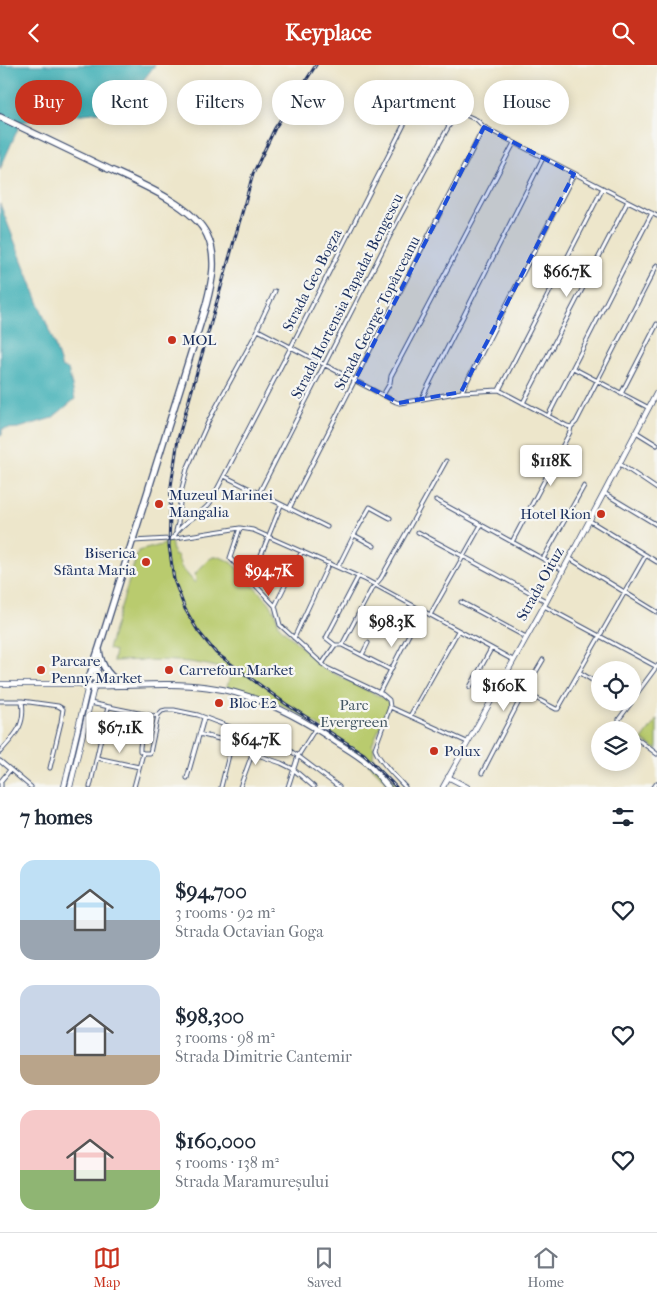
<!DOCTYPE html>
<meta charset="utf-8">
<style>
:root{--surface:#fff;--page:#f2f2f3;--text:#1f2937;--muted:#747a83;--line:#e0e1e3;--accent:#c8321e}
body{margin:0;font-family:"IM FELL French Canon",serif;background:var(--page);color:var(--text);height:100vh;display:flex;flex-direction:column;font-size:19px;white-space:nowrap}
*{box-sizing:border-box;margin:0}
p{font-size:16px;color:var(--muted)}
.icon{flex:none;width:28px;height:28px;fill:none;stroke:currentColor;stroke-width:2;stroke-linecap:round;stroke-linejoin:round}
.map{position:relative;height:722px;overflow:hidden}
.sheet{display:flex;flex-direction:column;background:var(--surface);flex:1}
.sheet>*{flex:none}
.hud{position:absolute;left:15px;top:15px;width:628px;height:45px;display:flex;gap:10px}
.controls{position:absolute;left:591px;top:596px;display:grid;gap:10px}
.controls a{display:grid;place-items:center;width:50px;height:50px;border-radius:50%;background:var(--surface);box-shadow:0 2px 12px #0003;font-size:25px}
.price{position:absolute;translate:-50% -42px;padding:0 11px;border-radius:5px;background:#fff;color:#222;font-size:16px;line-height:32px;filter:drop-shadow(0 1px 2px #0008)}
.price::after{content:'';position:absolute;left:50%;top:30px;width:15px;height:11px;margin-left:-8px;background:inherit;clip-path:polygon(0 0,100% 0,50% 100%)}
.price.on{background:var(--accent);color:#fff}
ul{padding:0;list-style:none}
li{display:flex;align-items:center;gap:15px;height:125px;padding:0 20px}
li span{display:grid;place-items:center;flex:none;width:140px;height:100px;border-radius:15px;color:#555}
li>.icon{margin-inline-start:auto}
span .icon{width:60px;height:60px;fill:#fffc;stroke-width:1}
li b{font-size:21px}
h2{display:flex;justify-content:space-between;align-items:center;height:60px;padding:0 20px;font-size:21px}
.chip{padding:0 18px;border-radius:22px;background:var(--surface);box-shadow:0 2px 12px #0003;font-size:18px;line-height:45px}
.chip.on{background:var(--accent);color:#fff}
header{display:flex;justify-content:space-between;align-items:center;height:65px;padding:0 20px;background:var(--accent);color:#fff;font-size:22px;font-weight:800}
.tabs{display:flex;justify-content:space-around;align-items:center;height:70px;border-top:1px solid var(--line);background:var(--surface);font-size:14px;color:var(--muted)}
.tabs a{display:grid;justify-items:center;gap:2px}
.tabs .on{color:var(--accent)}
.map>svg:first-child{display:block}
.green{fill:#b9cb6e;stroke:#6a7d66}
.water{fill:#3eafb5;stroke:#2c6f8a}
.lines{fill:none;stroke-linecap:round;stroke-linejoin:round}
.minor-casing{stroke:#3a4a6e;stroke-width:5}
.tertiary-casing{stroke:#3a4a6e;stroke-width:6}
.secondary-casing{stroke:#3a4a6e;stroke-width:6}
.primary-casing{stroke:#3a4a6e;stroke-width:7}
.trunk-casing{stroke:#3a4a6e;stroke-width:8}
.minor{stroke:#fff;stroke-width:3}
.tertiary{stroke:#fff;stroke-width:4.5}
.secondary{stroke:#fff;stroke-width:4.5}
.primary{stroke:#fff;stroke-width:5}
.trunk{stroke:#fff;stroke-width:5.5}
.rail-casing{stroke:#1b2f5e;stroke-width:3}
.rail{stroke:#f6f6f2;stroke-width:1;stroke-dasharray:4;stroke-linecap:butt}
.marked{fill:#1d4ed8;fill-opacity:0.2;stroke:#1d4ed8;stroke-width:4;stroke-dasharray:10 6;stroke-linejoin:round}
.poi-dot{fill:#c8321e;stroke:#f6f6f2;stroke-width:2}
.labels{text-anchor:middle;stroke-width:4.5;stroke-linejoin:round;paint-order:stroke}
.street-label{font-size:15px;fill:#1b2f5e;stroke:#f6f6f2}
.poi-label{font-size:15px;fill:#1b2f5e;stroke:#f6f6f2;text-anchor:start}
.park-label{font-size:15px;fill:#425662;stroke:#f6f6f2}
</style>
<header><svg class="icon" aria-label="back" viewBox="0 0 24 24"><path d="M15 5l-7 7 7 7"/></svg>Keyplace<svg class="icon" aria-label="search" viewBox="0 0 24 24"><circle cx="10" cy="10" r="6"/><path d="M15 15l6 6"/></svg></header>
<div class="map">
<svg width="657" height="722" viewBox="0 0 657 722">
<rect width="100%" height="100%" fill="#f6f6f2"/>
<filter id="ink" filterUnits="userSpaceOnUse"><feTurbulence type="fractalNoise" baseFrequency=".02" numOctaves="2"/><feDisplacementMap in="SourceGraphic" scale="10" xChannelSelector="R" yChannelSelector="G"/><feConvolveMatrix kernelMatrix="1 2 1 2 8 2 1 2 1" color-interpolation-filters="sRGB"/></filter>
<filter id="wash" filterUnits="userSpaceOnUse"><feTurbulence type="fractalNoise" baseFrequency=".0096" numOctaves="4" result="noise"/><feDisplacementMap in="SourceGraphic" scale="20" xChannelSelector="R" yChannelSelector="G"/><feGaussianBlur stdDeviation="1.12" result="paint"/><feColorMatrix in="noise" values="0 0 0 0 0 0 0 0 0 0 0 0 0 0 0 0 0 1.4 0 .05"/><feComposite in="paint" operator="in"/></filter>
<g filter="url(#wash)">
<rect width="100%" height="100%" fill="#ede6cb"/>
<!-- green -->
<path class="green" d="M 171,476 L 174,491 L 177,490 L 181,502 L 195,518 L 196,517 L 195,509 L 208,495 L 213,492 L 220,492 L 231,497 L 269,537 L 276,549 L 279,561 L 325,604 L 387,635 L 389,639 L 389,642 L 372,680 L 374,682 L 373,693 L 400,722 L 391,722 C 359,685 313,653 268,634 C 255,629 240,626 227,622 L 231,608 L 235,608 L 240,603 L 235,607 L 231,607 L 230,606 C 192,593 153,595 113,596 L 115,586 L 108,584 L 138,486 L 165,479 L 165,477 Z
M 657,654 L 657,685 L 642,675 Z"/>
<!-- water -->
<path class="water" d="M 0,0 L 155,0 L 131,31 L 107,46 L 21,57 L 0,104 Z
M 0,139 L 53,275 L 62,303 L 68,304 L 75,334 L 52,353 L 19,363 L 2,364 L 2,370 L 0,370 Z"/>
</g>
<g filter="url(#ink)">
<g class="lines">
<!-- minor casing -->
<g class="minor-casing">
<path id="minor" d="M 258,265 L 258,262 L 275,226
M 573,303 L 649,343
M 499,325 L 603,123
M 462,326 L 574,109
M 621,329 L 657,259
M 383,330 L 390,318 L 391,311 L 514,78
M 422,333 L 543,93
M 523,338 L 628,136
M 548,351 L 652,148
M 636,367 L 657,380
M 620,399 L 657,424
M 224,411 L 327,462
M 259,428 L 399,153 L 457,46
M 604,428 L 657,460
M 436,435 L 563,505
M 289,444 L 484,62
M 590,456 L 657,497
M 240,463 L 230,493 L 275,541
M 176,466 L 178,458 L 181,427 L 187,404 L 209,355 L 258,265 L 396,337 L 399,338 L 406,337 L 461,327 L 499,325 L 567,361 L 571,362 L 576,357 L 657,200
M 418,467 L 546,536
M 354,470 L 374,481
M 173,473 C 181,457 199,452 210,438 L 291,282 L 414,40 L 420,31 L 423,31 L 477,55 L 484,62 L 657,151
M 133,476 L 169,474 L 240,463 L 253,465 L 366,515 L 513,595
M 512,477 L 570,367 L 571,362
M 302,486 L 275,541 L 280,560 L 327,603 L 382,629 L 389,635 L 390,642 L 375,683 C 376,693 397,713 405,722
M 569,493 L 657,547
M 543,494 L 584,421
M 338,502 L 354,470 L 370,442 L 390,453
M 358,512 L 326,573 L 335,580 L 342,580 L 391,605
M 251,515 L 281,440
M 461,537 L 526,572
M 544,541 L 657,602
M 430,550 L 481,460
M 294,573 L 329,498
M 342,580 L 371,525 L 381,513 L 446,396
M 362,590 L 368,578
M 322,599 L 335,580
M 579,607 L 600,620
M 502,615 L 556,644 L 558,644 L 646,490
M 470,622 L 491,584
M 379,628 L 421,546
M 632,635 L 657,601
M 0,636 L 22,636 C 26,661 15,670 0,687
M 22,636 L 58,641 L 63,644 L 61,657 L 50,703
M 90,638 L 153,651 L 158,650 L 162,646 L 166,645 L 174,645 L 198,650 L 286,683 L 298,691 L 339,722
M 390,642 L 467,677
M 145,650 L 140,682 L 140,686 L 143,688 L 150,688 L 158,650
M 410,651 L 458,566
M 625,665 L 619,658 L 619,654 L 631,638
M 199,669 L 231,677 L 232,678 L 221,722
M 632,670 L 657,689
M 252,688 L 281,698 L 293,704 L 314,722
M 97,693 L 139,702
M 0,696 L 31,722
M 482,708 L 524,627 L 543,595
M 187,713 L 204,653
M 0,717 L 10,705
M 1,722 L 1,717
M 90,722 L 108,642
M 134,722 L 143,688
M 240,722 L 258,673
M 288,722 L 298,691 L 315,664
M 654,722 L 657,718"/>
</g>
<!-- tertiary casing -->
<g class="tertiary-casing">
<path id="tertiary" d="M 0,619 L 79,619 L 87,620
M 448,712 L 467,722"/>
</g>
<!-- secondary casing -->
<g class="secondary-casing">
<path id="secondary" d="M 64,722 L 88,621
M 70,722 L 94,622
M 443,722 L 544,541 L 604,428 L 657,327"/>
</g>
<!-- primary casing -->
<g class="primary-casing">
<path id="primary" d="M 96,621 C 133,621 170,617 207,622 C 254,628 297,650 336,677 C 347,684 358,690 368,699 C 375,706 381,714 388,722"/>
</g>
<!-- trunk casing -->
<g class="trunk-casing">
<path id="trunk" d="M 0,52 C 33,68 66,84 100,100 C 131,115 192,138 207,170 C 218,193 212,217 206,240 L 99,583 L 89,613 L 87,615 L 88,621 L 90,622 L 95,621 L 97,618 L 96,614 L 93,612 L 89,613
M 99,585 C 101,602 110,614 126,620
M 96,614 L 98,594"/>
</g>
<!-- minor -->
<use href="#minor" class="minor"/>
<!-- tertiary -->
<use href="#tertiary" class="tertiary"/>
<!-- secondary -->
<use href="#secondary" class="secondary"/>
<!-- primary -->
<use href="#primary" class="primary"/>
<!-- trunk -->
<use href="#trunk" class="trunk"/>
<!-- rail casing -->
<g class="rail-casing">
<path id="rail" d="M 316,0 L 275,63 L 253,109 L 178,374 L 171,421 L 169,481 L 174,515 L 185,544 L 198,566 L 216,588 L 286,639 L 364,689 L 396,722"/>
</g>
<!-- rail -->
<use href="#rail" class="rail"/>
</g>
</g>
<!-- marked area -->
<path class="marked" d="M 484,62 L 574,109 L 461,327 L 399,338 L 355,315 Z"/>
<!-- markers -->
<g class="poi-dot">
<circle cx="172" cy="275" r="5"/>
<circle cx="159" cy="439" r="5"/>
<circle cx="601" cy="449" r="5"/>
<circle cx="146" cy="497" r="5"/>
<circle cx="41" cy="605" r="5"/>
<circle cx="169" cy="605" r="5"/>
<circle cx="219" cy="638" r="5"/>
<circle cx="434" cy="686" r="5"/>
</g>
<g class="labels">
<!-- street labels -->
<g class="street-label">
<text transform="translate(312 215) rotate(-63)" y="5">Strada Geo Bogza</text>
<text transform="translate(347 231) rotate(-63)" y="5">Strada Hortensia Papadat Bengescu</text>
<text transform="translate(377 248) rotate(-63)" y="5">Strada George Topârceanu</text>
<text transform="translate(540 519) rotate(-61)" y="5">Strada Oituz</text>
</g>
<!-- poi labels -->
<g class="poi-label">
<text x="182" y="280">MOL</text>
<text x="169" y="435">Muzeul Marinei<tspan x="169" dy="17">Mangalia</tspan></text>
<text x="591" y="454" text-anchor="end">Hotel Rion</text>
<text x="136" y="493" text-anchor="end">Biserica<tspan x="136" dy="17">Sfânta Maria</tspan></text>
<text x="51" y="601">Parcare<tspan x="51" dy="17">Penny Market</tspan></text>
<text x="179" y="610">Carrefour Market</text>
<text x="229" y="643">Bloc E2</text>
<text x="444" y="691">Polux</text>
</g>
<!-- park labels -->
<g class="park-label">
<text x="354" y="645">Parc<tspan x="354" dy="17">Evergreen</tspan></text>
</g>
</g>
</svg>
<div class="controls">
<a><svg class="icon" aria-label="locate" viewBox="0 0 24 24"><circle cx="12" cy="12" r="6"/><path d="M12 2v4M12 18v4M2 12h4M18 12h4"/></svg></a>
<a><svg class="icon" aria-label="layers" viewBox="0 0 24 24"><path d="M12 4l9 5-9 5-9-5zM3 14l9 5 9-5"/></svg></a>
</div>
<b class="price" style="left:567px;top:233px">$66.7K</b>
<b class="price" style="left:551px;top:422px">$118K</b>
<b class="price on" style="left:269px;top:532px">$94.7K</b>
<b class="price" style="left:392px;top:583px">$98.3K</b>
<b class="price" style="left:504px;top:647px">$160K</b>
<b class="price" style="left:120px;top:689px">$67.1K</b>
<b class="price" style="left:256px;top:701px">$64.7K</b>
<div class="hud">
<a class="chip on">Buy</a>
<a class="chip">Rent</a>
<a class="chip">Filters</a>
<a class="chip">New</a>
<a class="chip">Apartment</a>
<a class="chip">House</a>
</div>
</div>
<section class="sheet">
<h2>7 homes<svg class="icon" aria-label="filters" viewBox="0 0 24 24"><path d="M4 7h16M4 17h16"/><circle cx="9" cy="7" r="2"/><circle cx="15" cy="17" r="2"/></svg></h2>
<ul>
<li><span style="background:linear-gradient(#bfe0f5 60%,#9aa5b1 0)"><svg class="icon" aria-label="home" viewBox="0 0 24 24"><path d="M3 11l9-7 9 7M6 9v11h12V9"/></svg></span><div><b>$94,700</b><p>3 rooms · 92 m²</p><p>Strada Octavian Goga</p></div><svg class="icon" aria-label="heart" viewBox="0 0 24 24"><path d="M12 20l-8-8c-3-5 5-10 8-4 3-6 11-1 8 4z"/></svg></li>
<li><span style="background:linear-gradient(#c9d6e8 70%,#b9a48a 0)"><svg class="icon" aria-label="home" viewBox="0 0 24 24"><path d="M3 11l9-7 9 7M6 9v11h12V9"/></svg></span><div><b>$98,300</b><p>3 rooms · 98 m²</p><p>Strada Dimitrie Cantemir</p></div><svg class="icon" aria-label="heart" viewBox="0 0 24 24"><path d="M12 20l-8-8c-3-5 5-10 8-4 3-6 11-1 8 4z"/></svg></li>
<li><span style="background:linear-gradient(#f6c9c9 60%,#8fb573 0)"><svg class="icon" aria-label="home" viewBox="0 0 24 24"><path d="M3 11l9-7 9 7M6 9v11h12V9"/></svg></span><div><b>$160,000</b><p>5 rooms · 138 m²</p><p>Strada Maramureșului</p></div><svg class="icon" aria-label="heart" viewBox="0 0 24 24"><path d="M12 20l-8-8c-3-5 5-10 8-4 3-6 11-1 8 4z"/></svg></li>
</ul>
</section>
<nav class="tabs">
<a class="on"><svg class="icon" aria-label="map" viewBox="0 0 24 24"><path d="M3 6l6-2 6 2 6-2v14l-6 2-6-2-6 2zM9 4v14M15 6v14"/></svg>Map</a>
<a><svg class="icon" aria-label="saved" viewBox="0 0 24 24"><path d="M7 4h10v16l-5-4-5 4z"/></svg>Saved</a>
<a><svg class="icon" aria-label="home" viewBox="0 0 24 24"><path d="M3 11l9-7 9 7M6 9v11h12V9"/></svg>Home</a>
</nav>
